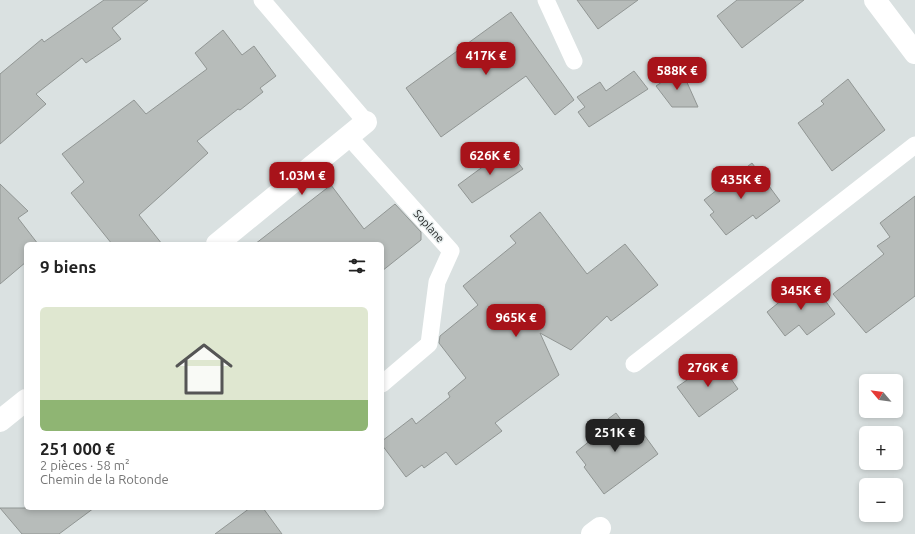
<!DOCTYPE html>
<html lang="fr">
<meta charset="utf-8">
<style>
:root{--surface:#fff;--page:#f6f6f6;--text:#222;--muted:#767676;--accent:#a8131a}
body{margin:0;font-family:Ubuntu,sans-serif;background:var(--page);color:var(--text);height:100vh;display:flex;flex-direction:column;font-size:15px;white-space:nowrap}
*{box-sizing:border-box;margin:0}
p{font-size:13px;color:var(--muted)}
.icon{flex:none;width:22px;height:22px;fill:none;stroke:currentColor;stroke-width:2;stroke-linecap:round;stroke-linejoin:round}
.map{position:relative;flex:1;overflow:hidden}
.details{position:absolute;left:24px;top:242px;width:360px;height:268px;display:flex;flex-direction:column;background:var(--surface);border-radius:6px;box-shadow:0 2px 6px #0003}
.details>*{flex:none}
.needle{width:26px;rotate:299deg}
.controls{position:absolute;left:859px;top:374px;display:grid;gap:8px}
.controls a{display:grid;place-items:center;width:44px;height:44px;border-radius:6px;background:var(--surface);box-shadow:0 2px 6px #0003;font-size:20px}
.price{position:absolute;translate:-50% -34px;padding:0 9px;border-radius:8px;background:var(--accent);color:#fff;font-size:13px;line-height:26px;filter:drop-shadow(0 1px 2px #0008)}
.price::after{content:'';position:absolute;left:50%;top:24px;width:12px;height:9px;margin-left:-6px;background:inherit;clip-path:polygon(0 0,100% 0,50% 100%)}
.price.selected{background:#222;color:#fff}
ul{padding:0;list-style:none}
li{display:grid;align-content:center;gap:8px;height:212px;padding:0 16px}
li span{display:grid;place-items:center;height:124px;border-radius:6px;color:#555}
li>.icon{margin-inline-start:auto}
span .icon{width:72px;height:72px;fill:#fffc;stroke-width:1}
li b{font-size:17px}
h2{display:flex;justify-content:space-between;align-items:center;height:48px;padding:0 16px;font-size:17px}
.map>svg:first-child{display:block}
.building{fill:#b7bcba;stroke:#919694}
.lines{fill:none;stroke-linecap:round;stroke-linejoin:round}
.lane{stroke:#fff;stroke-width:17}
.street{stroke:#fff;stroke-width:22}
.labels{text-anchor:middle;stroke-width:3;stroke-linejoin:round;paint-order:stroke}
.street-label{font-size:11px;fill:#212424;stroke:#e7eeee}
</style>
<div class="map">
<svg width="915" height="534" viewBox="0 0 915 534">
<rect width="100%" height="100%" fill="#dae1e1"/>
<!-- building -->
<path class="building" d="M 104,0 L 148,0 L 112,28 L 121,39 L 86,63 L 82,58 L 36,94 L 46,104 L 0,144 L 0,74 L 42,39 L 44,42 Z
M 577,0 L 638,0 L 598,29 Z
M 737,0 L 804,0 L 742,48 L 717,16 Z
M 511,12 L 574,100 L 555,115 L 526,76 L 441,137 L 406,88 Z
M 223,30 L 242,55 L 254,46 L 276,76 L 260,88 L 263,92 L 240,110 L 238,109 L 197,141 L 208,153 L 139,215 L 162,244 L 112,244 L 71,193 L 84,182 L 62,154 L 134,100 L 146,114 L 207,69 L 195,53 Z
M 681,69 L 698,107 L 672,107 L 656,86 Z
M 634,71 L 648,89 L 589,127 L 578,112 L 585,107 L 577,97 L 600,82 L 606,91 Z
M 848,79 L 885,130 L 832,171 L 798,123 L 824,104 L 821,101 Z
M 507,149 L 523,169 L 472,203 L 458,185 Z
M 752,163 L 780,201 L 756,219 L 753,215 L 726,235 L 710,215 L 714,212 L 704,200 Z
M 0,184 L 28,211 L 18,218 L 38,244 L 26,244 L 26,262 L 0,284 Z
M 331,185 L 364,229 L 395,204 L 421,232 L 421,240 L 382,271 L 382,244 L 255,244 Z
M 915,196 L 915,296 L 866,333 L 833,294 L 884,254 L 877,246 L 890,237 L 880,223 Z
M 540,212 L 587,274 L 625,244 L 658,285 L 611,321 L 607,316 L 571,350 L 540,333 L 559,375 L 495,423 L 502,431 L 456,465 L 446,452 L 424,468 L 422,465 L 406,477 L 382,445 L 382,441 L 412,418 L 416,424 L 450,397 L 448,393 L 466,378 L 439,343 L 440,336 L 478,305 L 463,286 L 516,243 L 510,236 Z
M 813,284 L 835,314 L 807,335 L 799,325 L 785,336 L 767,312 L 798,287 L 803,293 Z
M 717,359 L 738,389 L 699,417 L 677,387 Z
M 616,413 L 629,431 L 637,425 L 658,454 L 604,494 L 584,467 L 586,465 L 576,452 L 596,436 L 592,431 Z
M 0,508 L 94,508 L 59,534 L 22,534 Z
M 250,508 L 263,508 L 282,534 L 215,534 Z"/>
<g class="lines">
<!-- lane -->
<path class="lane" d="M 262,0 L 366,122
M 546,0 L 574,61
M 349,137 L 451,251 L 437,282 L 429,344 L 382,384
M 634,364 L 915,145"/>
<!-- street -->
<path class="street" d="M 875,0 L 915,53
M 217,244 L 366,122
M 0,421 L 26,400
M 592,534 L 600,528"/>
</g>
<g class="labels">
<!-- street labels -->
<g class="street-label">
<text transform="translate(429 226) rotate(48)" y="4">Soplane</text>
</g>
</g>
</svg>
<div class="controls">
<a><svg class="needle" viewBox="-14 -14 28 28"><path d="M0-13l5 13h-10z" fill="#e53935"/><path d="M0 13l5-13h-10z" fill="#767676"/></svg></a>
<a>+</a>
<a>−</a>
</div>
<b class="price" style="left:486px;top:76px">417K €</b>
<b class="price" style="left:677px;top:91px">588K €</b>
<b class="price" style="left:490px;top:176px">626K €</b>
<b class="price" style="left:302px;top:196px">1.03M €</b>
<b class="price" style="left:741px;top:200px">435K €</b>
<b class="price" style="left:801px;top:311px">345K €</b>
<b class="price" style="left:516px;top:338px">965K €</b>
<b class="price" style="left:708px;top:388px">276K €</b>
<b class="price selected" style="left:615px;top:453px">251K €</b>
<section class="details">
<h2>9 biens<svg class="icon" aria-label="filters" viewBox="0 0 24 24"><path d="M4 7h16M4 17h16"/><circle cx="9" cy="7" r="2"/><circle cx="15" cy="17" r="2"/></svg></h2>
<ul>
<li><span style="background:linear-gradient(#dfe7d0 75%,#8fb573 0)"><svg class="icon" aria-label="home" viewBox="0 0 24 24"><path d="M3 11l9-7 9 7M6 9v11h12V9"/></svg></span><div><b>251 000 €</b><p>2 pièces · 58 m²</p><p>Chemin de la Rotonde</p></div></li>
</ul>
</section>
</div>
